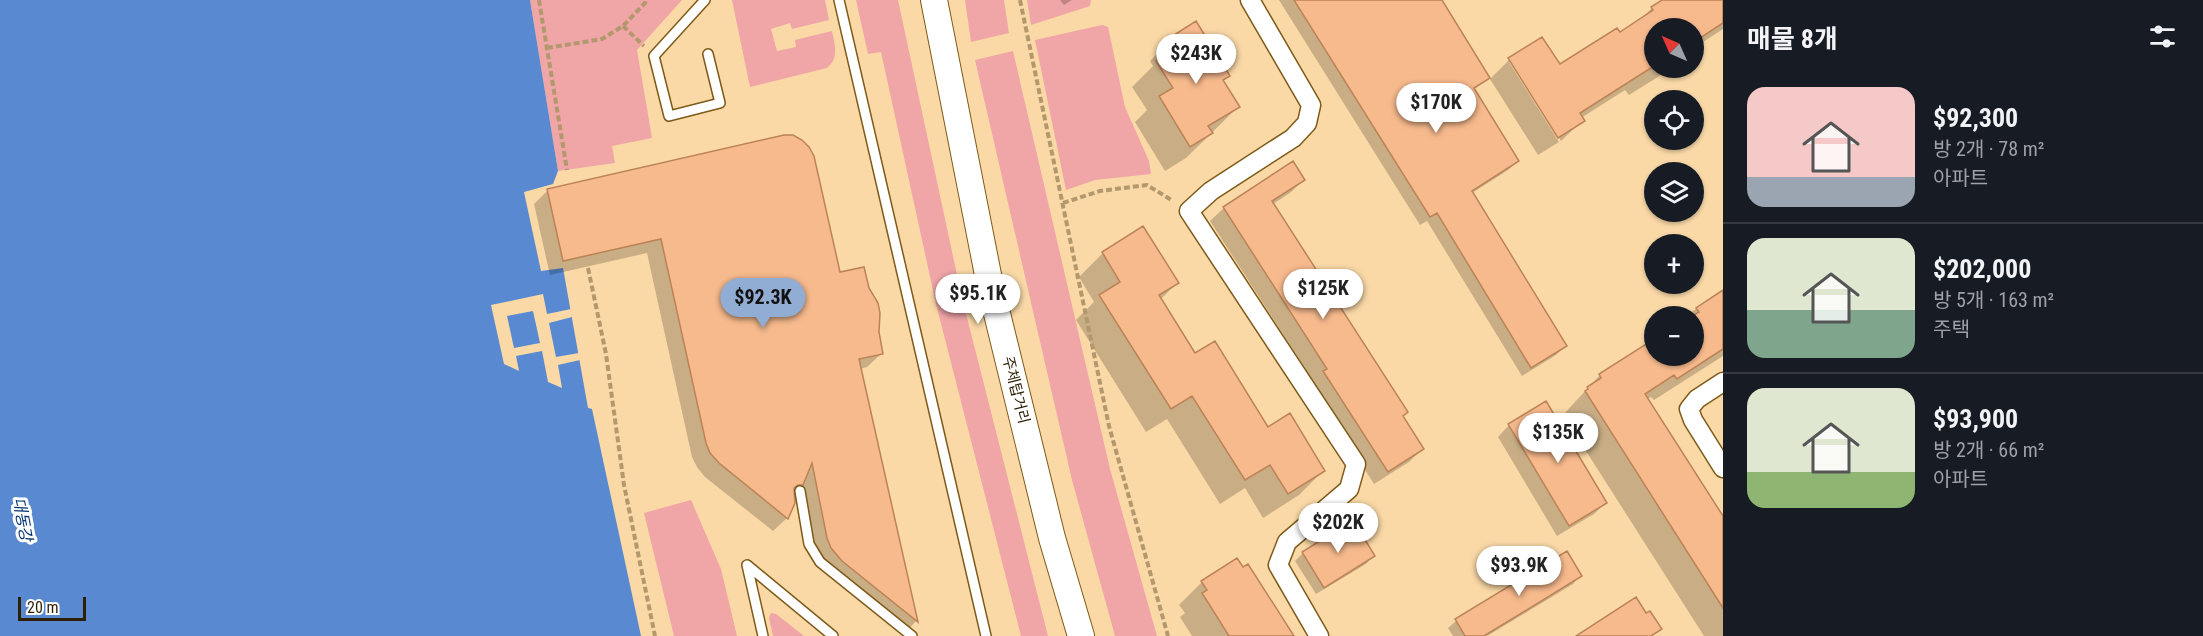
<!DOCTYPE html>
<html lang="ko">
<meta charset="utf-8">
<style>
:root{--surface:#171b24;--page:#242831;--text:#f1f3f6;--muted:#9ea1a6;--line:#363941;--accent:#92add3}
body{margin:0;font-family:"Roboto Condensed","Noto Sans KR",sans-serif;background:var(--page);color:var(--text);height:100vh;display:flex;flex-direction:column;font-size:22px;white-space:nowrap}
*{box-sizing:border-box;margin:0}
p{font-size:20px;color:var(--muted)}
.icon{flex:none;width:33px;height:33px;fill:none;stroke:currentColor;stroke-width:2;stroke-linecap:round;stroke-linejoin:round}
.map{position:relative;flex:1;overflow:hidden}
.drawer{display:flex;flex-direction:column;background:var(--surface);width:480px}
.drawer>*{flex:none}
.needle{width:39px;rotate:315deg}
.controls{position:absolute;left:1644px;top:18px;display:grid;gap:12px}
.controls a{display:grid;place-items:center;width:60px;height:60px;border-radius:50%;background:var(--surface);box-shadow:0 2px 4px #0004;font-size:30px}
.scale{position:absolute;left:18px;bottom:15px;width:68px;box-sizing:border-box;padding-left:6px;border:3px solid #2d1e04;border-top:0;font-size:16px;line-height:21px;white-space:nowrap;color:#2d1e04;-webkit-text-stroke:4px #fff;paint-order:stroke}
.price{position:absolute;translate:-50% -51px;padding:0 14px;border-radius:21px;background:#fff;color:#222;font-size:20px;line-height:39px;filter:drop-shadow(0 2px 3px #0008)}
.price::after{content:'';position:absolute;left:50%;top:36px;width:18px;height:14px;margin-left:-9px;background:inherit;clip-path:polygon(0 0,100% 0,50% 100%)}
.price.active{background:var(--accent);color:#111}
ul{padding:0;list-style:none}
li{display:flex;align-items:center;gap:18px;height:150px;padding:0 24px}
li+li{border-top:2px solid var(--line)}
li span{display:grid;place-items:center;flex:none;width:168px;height:120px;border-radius:18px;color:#555}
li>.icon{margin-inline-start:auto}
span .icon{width:72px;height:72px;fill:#fffc;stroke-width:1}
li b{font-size:26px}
h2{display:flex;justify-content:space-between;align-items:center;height:72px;padding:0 24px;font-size:26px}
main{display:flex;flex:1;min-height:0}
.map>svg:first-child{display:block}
.green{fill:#f0a5a7}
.water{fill:#5989d0}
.pier{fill:#fad9a7;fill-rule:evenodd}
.shadow{fill:#0003}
.building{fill:#f7ba8d;stroke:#bc8357;stroke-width:1.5}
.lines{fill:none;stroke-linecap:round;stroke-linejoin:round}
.service-casing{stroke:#7e5a18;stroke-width:12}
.minor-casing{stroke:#7e5a18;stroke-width:21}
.secondary-casing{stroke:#7e5a18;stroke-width:28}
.path{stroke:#b3986e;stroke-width:4;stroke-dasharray:6 3;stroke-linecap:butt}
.service{stroke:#fff;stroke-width:9}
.minor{stroke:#fff;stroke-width:18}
.secondary{stroke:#fff;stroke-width:26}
.labels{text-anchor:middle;stroke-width:6;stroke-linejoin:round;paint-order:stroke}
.street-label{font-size:15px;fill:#2d1e04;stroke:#fff}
.water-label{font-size:16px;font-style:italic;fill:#033473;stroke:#fff}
</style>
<main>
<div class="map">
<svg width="1723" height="636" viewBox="0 0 1723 636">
<rect width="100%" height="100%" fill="#fad9a7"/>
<!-- green -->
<path class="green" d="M 530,0 L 682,0 L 637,50 L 652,138 L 612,146 L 615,163 L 558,171 Z
M 732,0 L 825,0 L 829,20 L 792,29 L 790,23 L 771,29 L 777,51 L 796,47 L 795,40 L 832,31 C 835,46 839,58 827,68 L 750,87 Z
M 856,0 L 898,0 L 962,298 L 1048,636 L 1021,636 L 936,304 L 881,52 L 868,54 Z
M 965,0 L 1004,0 L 1009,33 L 971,42 Z
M 1027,0 L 1091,0 L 1090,6 L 1031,25 Z
M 1102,25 L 1108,27 L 1125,107 L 1149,161 L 1151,174 L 1095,180 L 1066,190 L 1035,40 Z
M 1013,51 L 1110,469 L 1157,636 L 1115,636 L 1072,480 L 975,60 Z
M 691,500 L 721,569 L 737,636 L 674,636 L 644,513 Z
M 771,613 L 776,614 L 804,636 L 773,636 L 769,618 Z"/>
<!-- water -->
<path class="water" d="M 0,0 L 530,0 L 558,171 L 553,184 L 524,192 L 541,271 L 563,268 L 588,408 L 592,409 L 641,636 L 0,636 Z"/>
<!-- pier -->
<path class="pier" d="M 543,294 L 547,314 L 571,309 L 572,317 L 549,323 L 556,357 L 579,353 L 580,360 L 558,365 L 562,388 L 548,382 L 542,351 L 516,356 L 519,371 L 504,364 L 491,305 ZM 533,311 L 540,343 L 514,348 L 507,316 Z"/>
<!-- shadow -->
<path class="shadow" d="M 1060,0 L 1072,0 L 1064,5 Z
M 1279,0 L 1439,0 L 1488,78 L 1473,90 L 1517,161 L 1508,170 L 1472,193 L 1565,346 L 1556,355 L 1522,376 L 1427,221 L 1420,225 Z
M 1665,0 L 1723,0 L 1723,29 L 1694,48 L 1694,28 L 1654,28 L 1654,68 L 1668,68 L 1661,75 L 1629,95 L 1625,90 L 1581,118 L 1583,120 L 1561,141 L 1512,62 L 1509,62 L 1559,142 L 1538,155 L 1490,79 L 1509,60 L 1542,39 L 1559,66 L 1619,34 L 1638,22 L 1652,8 Z
M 1196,23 L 1228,76 L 1222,81 L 1238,107 L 1186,158 L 1165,171 L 1135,122 L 1147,110 L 1132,87 L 1153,66 L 1150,61 L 1175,36 Z
M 1303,180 L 1290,193 L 1273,204 L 1422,449 L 1409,462 L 1374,484 L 1311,385 L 1314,382 L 1210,221 L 1224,208 Z
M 548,190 L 838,274 L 877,332 L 882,353 L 867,367 L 860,369 L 916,621 L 903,635 L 828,575 L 817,562 L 800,485 L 793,493 L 787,518 L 773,531 L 705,477 L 697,467 L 692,457 L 647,253 L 550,275 L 534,204 Z
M 1103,253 L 1177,283 L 1160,300 L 1195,355 L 1268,429 L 1324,470 L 1299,495 L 1263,518 L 1245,488 L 1220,504 L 1167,419 L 1146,432 L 1076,320 L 1094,302 L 1079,277 Z
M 1723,292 L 1723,356 L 1654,400 L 1651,397 L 1647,399 L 1723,518 L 1723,636 L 1704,636 L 1563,415 L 1600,375 L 1638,351 L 1654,336 L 1654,356 L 1694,356 L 1694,316 L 1685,316 Z
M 1546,403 L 1605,503 L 1594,514 L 1557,536 L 1498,437 L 1509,425 Z
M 1303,553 L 1373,556 L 1366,564 L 1316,594 L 1295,561 Z
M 1566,553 L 1580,576 L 1573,584 L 1487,636 L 1453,636 L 1448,628 L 1456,621 Z
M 1202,582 L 1292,636 L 1192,636 L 1180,617 L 1185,613 L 1179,605 Z"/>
<!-- building -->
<path class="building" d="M 1294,0 L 1442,0 L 1490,78 L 1474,88 L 1519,161 L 1472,191 L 1567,346 L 1531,368 L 1437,213 L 1430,217 Z
M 1662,0 L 1723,0 L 1723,23 L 1694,42 L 1694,28 L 1654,28 L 1654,66 L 1580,113 L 1585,121 L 1558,138 L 1508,58 L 1542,37 L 1560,64 L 1617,28 L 1620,32 L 1653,10 L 1651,7 Z
M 1196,21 L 1230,76 L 1223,80 L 1240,107 L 1208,126 L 1213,133 L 1190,147 L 1159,96 L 1173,88 L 1156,61 L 1180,46 L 1174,35 Z
M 784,135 L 793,135 L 802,140 L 809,147 L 814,156 L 840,272 L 864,267 L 869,288 L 878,303 L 880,313 L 879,332 L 883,354 L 859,359 L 918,622 L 842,561 L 831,548 L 827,538 L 812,463 L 803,485 L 798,485 L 794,488 L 795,503 L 788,519 L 719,463 L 710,453 L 706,443 L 661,239 L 563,261 L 547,189 Z
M 1293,161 L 1305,180 L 1272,201 L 1408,412 L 1403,416 L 1424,449 L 1388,472 L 1323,371 L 1327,369 L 1223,207 Z
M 1143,226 L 1179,283 L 1159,295 L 1195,353 L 1215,341 L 1268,427 L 1290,413 L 1325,471 L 1288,494 L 1270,465 L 1245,480 L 1192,396 L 1171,409 L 1099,295 L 1120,282 L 1102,252 Z
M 1723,290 L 1723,349 L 1677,379 L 1674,375 L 1645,394 L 1723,516 L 1723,608 L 1585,391 L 1588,389 L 1587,387 L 1601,378 L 1599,374 L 1654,339 L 1654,356 L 1694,356 L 1694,315 L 1699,312 L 1696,308 Z
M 1546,401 L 1607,503 L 1569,526 L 1508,424 Z
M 1353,520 L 1375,556 L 1324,588 L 1302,552 Z
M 1567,551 L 1582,576 L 1484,636 L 1465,636 L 1455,619 Z
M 1237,558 L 1243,567 L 1248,564 L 1294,636 L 1229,636 L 1202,593 L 1207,590 L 1201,581 Z
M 1636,597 L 1646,613 L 1650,611 L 1662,629 L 1651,636 L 1576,636 Z"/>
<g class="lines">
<!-- service casing -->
<g class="service-casing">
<path id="service" d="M 705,0 L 654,56 L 669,116 L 720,103 L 708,54
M 839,0 L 986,636
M 800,491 L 809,544 L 820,562 L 912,636
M 763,636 L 747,565 L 833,636"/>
</g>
<!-- minor casing -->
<g class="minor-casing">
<path id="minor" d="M 1250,0 L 1311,105 L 1307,123 L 1293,138 L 1211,191 L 1189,211 L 1356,464 L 1349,489 L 1287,542 L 1278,565 L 1319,636
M 1723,382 L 1697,399 L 1689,409 L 1693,420 L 1723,468"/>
</g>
<!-- secondary casing -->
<g class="secondary-casing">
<path id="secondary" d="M 934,0 L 990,285 L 1052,538 L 1081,636"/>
</g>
<!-- path -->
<path class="path" d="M 539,0 L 567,170
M 1020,0 L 1109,426 L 1168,636
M 623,26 L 644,46
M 547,48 L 602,39 L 623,26 L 645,3 L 646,0
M 1063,203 L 1100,191 L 1147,185 L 1173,201
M 588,268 L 606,354 L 624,485 L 655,636"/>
<!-- service -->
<use href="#service" class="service"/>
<!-- minor -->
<use href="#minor" class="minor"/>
<!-- secondary -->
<use href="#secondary" class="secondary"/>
</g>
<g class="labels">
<!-- street labels -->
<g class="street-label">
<text transform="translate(1016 390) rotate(76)" y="5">주체탑거리</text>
</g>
<!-- water labels -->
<g class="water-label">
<text transform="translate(23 519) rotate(79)" y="6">대동강</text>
</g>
</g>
</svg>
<div class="controls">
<a><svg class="needle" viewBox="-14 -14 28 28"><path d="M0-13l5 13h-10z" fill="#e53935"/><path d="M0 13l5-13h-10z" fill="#9ea1a6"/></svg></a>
<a><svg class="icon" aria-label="locate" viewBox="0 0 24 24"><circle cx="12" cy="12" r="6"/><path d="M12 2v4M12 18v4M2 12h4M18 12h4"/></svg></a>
<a><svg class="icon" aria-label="layers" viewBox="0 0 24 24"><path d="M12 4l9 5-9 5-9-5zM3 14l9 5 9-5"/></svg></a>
<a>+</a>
<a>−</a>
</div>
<div class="scale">20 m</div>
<b class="price" style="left:1196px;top:85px">$243K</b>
<b class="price" style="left:1436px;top:134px">$170K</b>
<b class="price" style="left:1323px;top:320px">$125K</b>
<b class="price" style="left:978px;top:325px">$95.1K</b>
<b class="price active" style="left:763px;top:329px">$92.3K</b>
<b class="price" style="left:1558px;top:464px">$135K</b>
<b class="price" style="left:1338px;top:554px">$202K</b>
<b class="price" style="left:1519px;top:597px">$93.9K</b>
</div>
<section class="drawer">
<h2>매물 8개<svg class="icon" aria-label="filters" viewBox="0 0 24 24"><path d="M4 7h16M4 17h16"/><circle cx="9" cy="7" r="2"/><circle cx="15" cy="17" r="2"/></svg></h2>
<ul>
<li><span style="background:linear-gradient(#f6c9c9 75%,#9aa5b1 0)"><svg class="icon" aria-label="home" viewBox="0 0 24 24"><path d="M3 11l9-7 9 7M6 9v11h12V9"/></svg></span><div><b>$92,300</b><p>방 2개 · 78 m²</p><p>아파트</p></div></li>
<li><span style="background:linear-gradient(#dfe7d0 60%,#7fa58c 0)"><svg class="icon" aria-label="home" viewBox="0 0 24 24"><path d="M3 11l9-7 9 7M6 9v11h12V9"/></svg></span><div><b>$202,000</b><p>방 5개 · 163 m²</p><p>주택</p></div></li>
<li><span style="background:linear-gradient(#dfe7d0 70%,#8fb573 0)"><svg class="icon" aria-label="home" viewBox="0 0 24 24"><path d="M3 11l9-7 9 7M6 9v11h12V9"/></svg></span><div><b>$93,900</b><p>방 2개 · 66 m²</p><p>아파트</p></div></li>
</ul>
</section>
</main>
